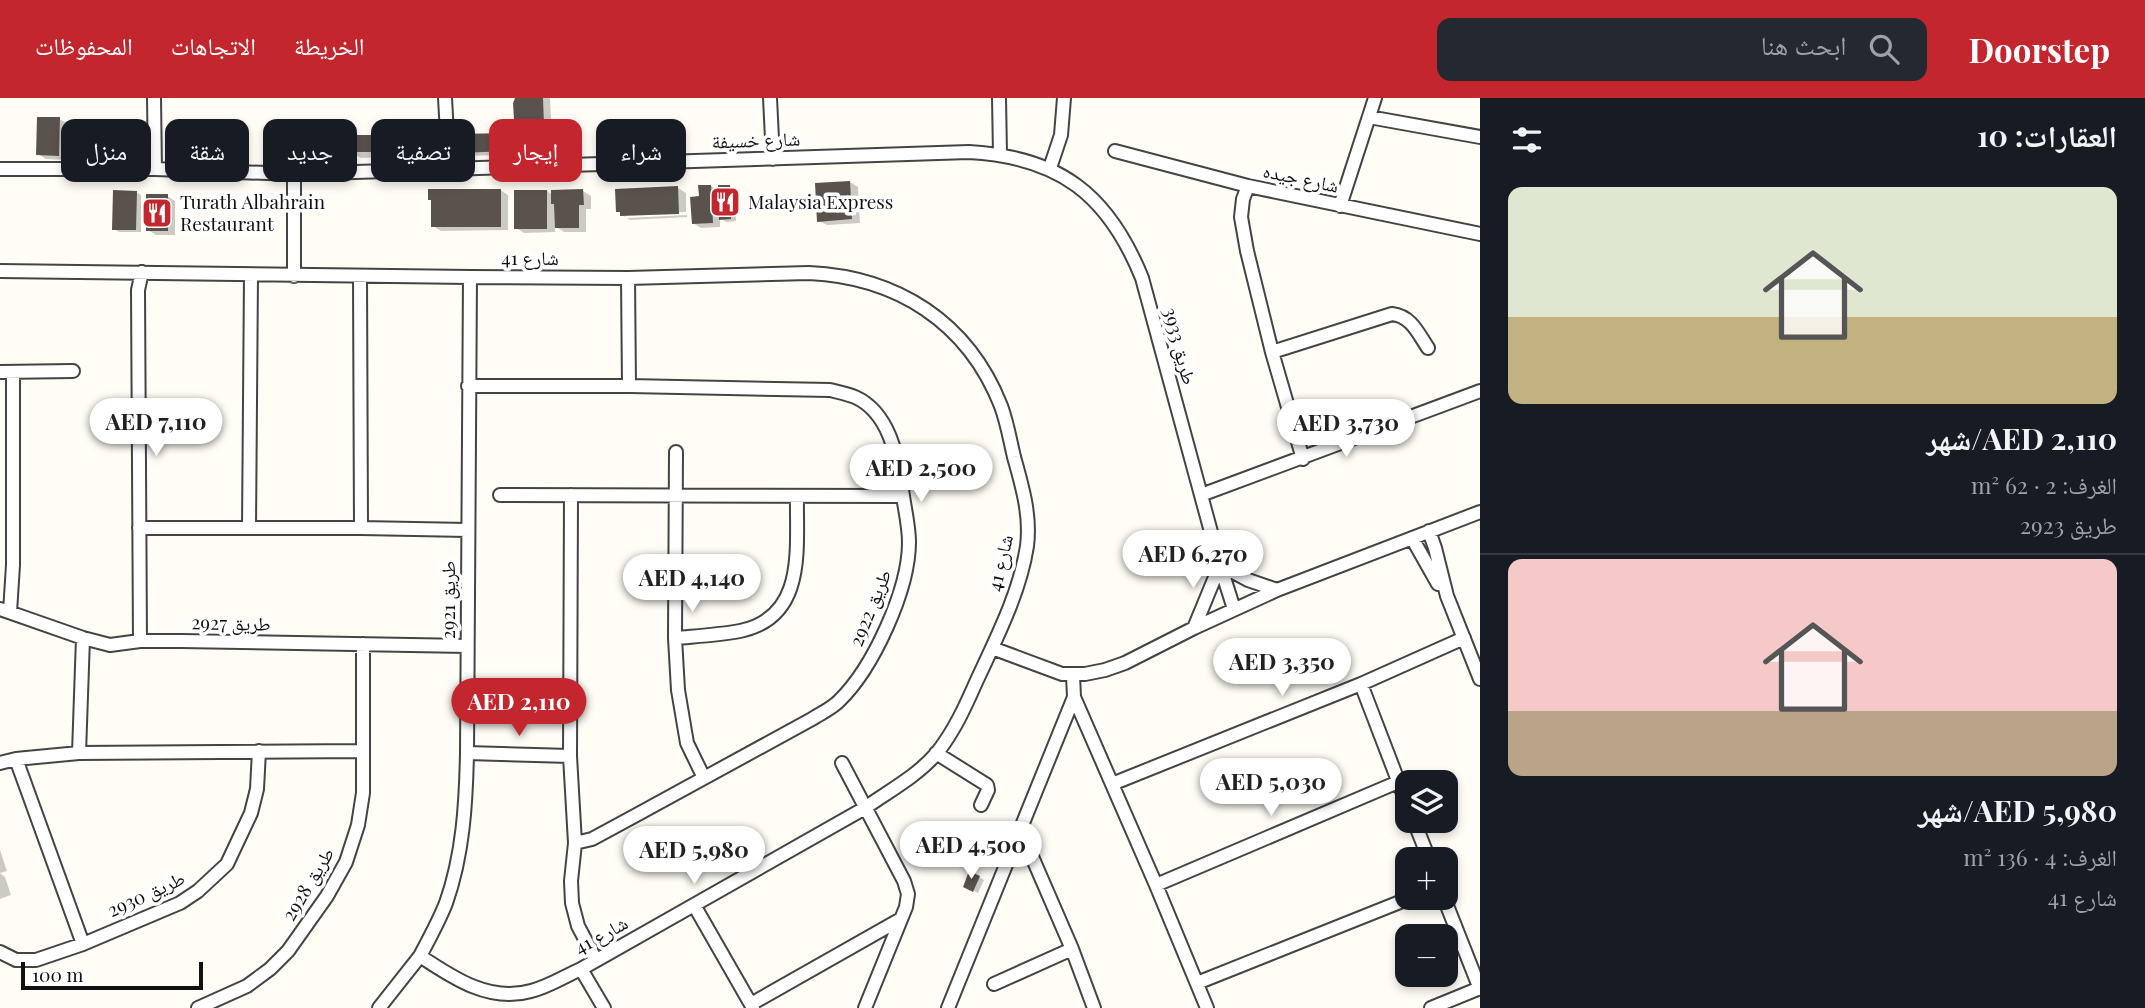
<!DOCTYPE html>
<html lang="ar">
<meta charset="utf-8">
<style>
:root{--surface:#171b24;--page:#242831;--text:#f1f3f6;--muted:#9ea1a6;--line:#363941;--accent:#c4262e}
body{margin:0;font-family:"Playfair Display","Noto Naskh Arabic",serif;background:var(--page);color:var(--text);direction:rtl;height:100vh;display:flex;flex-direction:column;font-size:26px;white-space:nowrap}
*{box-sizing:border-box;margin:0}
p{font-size:23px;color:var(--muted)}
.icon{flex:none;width:38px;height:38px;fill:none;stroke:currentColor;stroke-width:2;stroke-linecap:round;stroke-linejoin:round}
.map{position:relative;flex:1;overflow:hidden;direction:ltr}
.sheet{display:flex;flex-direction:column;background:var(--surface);width:665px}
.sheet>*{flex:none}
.banner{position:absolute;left:21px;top:21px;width:665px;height:63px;direction:rtl;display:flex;gap:14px}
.controls{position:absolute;left:1395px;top:672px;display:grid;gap:14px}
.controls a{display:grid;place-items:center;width:63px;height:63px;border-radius:14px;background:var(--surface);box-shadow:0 4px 10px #0003;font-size:35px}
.scale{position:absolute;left:21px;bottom:18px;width:182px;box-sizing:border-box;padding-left:7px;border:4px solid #111;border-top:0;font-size:19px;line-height:24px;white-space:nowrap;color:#111;-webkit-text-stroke:5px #fff;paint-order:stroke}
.price{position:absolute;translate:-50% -60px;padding:0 16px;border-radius:24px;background:#fff;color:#222;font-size:23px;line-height:46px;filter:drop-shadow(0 2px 4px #0008)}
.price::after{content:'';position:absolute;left:50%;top:42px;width:21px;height:16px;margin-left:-10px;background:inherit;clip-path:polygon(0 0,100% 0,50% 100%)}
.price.on{background:var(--accent);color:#fff}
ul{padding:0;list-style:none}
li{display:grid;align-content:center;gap:14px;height:371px;padding:0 28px}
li+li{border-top:2px solid var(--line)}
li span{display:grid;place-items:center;height:217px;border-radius:14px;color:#555}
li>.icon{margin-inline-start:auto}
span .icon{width:126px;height:126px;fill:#fffc;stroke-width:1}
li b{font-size:30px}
h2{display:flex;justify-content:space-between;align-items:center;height:84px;padding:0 28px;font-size:30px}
.chip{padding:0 24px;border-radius:14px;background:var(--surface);box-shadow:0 4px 10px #0003;font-size:24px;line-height:63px}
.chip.on{background:var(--accent);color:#fff}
header{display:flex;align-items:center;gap:42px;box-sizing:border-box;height:98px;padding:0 35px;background:var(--accent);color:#fff}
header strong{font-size:33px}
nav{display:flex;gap:38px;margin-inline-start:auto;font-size:24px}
.search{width:490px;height:63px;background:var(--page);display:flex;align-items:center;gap:18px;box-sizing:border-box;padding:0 24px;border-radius:14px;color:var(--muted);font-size:26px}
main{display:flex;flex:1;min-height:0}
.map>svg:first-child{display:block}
.shadow{fill:#0003}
.building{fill:#5a524d}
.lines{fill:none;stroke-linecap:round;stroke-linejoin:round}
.minor-casing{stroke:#444;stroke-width:16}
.minor{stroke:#fff;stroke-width:12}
.labels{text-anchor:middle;stroke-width:7;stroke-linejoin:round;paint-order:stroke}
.street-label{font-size:19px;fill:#111;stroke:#fff}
.poi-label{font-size:19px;fill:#111;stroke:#fff;text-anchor:start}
</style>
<header>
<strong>Doorstep</strong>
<div class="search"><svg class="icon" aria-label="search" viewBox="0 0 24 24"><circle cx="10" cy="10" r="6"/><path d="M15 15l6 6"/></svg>ابحث هنا</div>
<nav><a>الخريطة</a><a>الاتجاهات</a><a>المحفوظات</a></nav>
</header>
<main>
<section class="sheet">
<h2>العقارات: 10<svg class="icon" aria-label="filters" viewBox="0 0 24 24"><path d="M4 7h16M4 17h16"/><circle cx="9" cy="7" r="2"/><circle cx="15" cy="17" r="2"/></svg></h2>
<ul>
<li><span style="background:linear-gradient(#dfe7d0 60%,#c2b280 0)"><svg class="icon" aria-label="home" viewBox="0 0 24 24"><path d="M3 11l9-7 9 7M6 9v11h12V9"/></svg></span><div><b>AED 2,110/شهر</b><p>الغرف: 2 · 62 m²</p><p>طريق 2923</p></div></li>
<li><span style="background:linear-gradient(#f6c9c9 70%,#b9a48a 0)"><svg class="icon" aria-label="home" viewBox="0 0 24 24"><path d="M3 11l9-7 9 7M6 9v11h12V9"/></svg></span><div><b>AED 5,980/شهر</b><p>الغرف: 4 · 136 m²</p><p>شارع 41</p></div></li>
</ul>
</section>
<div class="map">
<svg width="1480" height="910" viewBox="0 0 1480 910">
<rect width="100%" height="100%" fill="#fffdf5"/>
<!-- shadow -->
<path class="shadow" d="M 517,0 L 550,0 L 553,58 L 525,59 L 514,53 L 515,56 L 470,58 L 462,54 L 506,36 L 517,42 Z
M 59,21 L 67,25 L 67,62 L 46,61 L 38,56 Z
M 377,38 L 388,45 L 388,59 L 361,60 L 350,54 L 350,59 L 321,59 L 310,53 L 339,41 L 350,47 Z
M 850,84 L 858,89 L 860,125 L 827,127 L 819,123 Z
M 711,88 L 720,94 L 730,88 L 735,91 L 736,123 L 726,124 L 720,120 L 720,129 L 701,130 L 693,125 L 700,100 Z
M 678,90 L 686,95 L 686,114 L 623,116 L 627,120 L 687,117 L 687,119 L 630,122 L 622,117 L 618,113 L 617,93 Z
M 500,92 L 508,97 L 508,132 L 441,133 L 433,128 L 433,103 L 430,101 Z
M 547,93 L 553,97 L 583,93 L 591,98 L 591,111 L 586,111 L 586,134 L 564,134 L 555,128 L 555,134 L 524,135 L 516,130 Z
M 136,94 L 141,97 L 141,134 L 119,134 L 114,131 Z
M 167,98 L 175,103 L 175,137 L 156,137 L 148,132 Z
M 0,752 L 7,773 L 0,775 Z
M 0,775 L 5,779 L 11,797 L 0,801 Z
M 979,779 L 984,782 L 978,795 L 970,791 Z"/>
<!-- building -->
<path class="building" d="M 515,0 L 543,0 L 545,54 L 516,56 L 513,5 Z
M 37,19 L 60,19 L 59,58 L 36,57 Z
M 506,35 L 507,53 L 461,55 L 460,36 Z
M 348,37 L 377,37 L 378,54 L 348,54 Z
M 309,38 L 340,39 L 340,54 L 308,54 Z
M 850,83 L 852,121 L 817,124 L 815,85 Z
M 698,87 L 711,87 L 713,125 L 692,126 L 690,99 L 699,98 Z
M 718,87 L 730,87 L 731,121 L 719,122 Z
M 678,88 L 679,116 L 620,118 L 620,114 L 616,114 L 615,91 Z
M 428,91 L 501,91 L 501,129 L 431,129 L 431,102 L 428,102 Z
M 583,91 L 584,107 L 579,107 L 579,130 L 555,130 L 554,106 L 551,106 L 551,92 Z
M 113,92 L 137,93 L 136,132 L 112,132 Z
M 514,92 L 547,92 L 547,131 L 514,131 Z
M 146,96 L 168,96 L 168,133 L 146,133 Z
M 969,773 L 980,778 L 973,794 L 963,789 Z"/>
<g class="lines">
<!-- minor casing -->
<g class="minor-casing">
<path id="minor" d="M 154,0 L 155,71
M 445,0 L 449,71
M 770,0 L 773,61
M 999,0 L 1000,56
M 1369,19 L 1480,39
M 1115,53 L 1248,88 L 1480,136
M 1050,70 L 1061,37 L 1064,0
M 0,71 L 155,71 L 294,76 L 969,54 C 1059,59 1108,96 1142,180 L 1220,467 L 1234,511
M 1248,88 L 1243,101 L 1241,119 L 1247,153 L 1272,254 L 1303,361
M 1340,108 L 1375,0
M 0,173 L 470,179 L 628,180 L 809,175 C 897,179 968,224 1001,308 C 1007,324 1010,342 1014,359 C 1022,388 1031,417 1027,448 C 1020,494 997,539 977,582 C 966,607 954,634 936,656 C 917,678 889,693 865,710 L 581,871 C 565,878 548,889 531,893 C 490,905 453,880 420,858 L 379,910
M 294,178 L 294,76
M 360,178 L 361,430
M 628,180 L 629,288
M 1272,254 L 1392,216 C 1411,218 1418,235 1428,250
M 0,274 L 73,273
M 468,288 L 629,288 L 830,292 C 838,294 848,296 855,299 C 889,314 898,359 902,391 C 904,408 909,427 909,444 C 909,492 873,570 839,603 C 831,611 821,615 812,621 L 629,721 L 592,741 L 575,745
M 676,354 L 675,540 L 678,592 L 687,645 L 704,680
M 500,397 L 903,398
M 571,397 L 570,658 L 575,745 L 571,783 L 572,805 L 578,828 L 596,862
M 1201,397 L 1480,293
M 139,430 L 361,430 L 468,432
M 249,430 L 251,177
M 1429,433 L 1435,450 L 1447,498 L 1480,581
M 1412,440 L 1438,486
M 0,511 L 83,540 L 110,547 L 140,543 L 181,543 L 467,548
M 10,514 L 13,467 L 13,274
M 1194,530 L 1220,467 L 1248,482 L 1277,492
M 675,540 C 697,538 719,537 740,533 C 807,519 796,450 797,398
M 140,543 L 138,192 L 142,174
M 992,550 L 1062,576 L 1085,576 L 1105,572 L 1125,565 L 1194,530 L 1277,492 L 1480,414
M 1361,586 L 1407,706
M 1074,599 L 1156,787 L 1207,910
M 79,655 L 83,540
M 467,655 L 570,658
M 936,655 L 987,687 L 988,692 L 981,707
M 16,661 L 83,846
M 0,665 L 16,661 L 79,655 L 363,653
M 842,665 L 904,783 L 908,796 L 906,809 L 865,910
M 1112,686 L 1361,586 L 1464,540
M 1414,723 L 1429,761
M 1020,731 L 1072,851 L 1094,910
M 1156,787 L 1398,684
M 1444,800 L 1480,891
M 694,807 L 753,910
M 0,854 L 16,862 L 36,862 L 83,846 L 180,805 L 198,793 L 227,766 L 251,715 L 257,691 L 259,653
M 420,858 C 429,841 439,823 446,805 C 463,757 466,706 467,655 L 470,179
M 581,871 L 604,910
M 1197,885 L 1410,800
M 994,886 L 1072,851
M 751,906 L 901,821
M 198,910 L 247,888 L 270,871 L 288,853 L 327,798 L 346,764 L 358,727 L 363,695 L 363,546
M 948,910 L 1074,599 L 1073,577
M 1431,910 L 1480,890"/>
</g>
<!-- minor -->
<use href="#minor" class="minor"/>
</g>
<!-- icons -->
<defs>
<g id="restaurant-square" transform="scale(1.575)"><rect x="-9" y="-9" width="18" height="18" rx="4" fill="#c4262e" stroke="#fff"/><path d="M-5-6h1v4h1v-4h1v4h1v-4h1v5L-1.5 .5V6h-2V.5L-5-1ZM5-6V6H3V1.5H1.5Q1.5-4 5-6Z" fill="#fff"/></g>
</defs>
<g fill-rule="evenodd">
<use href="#restaurant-square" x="725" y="104"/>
<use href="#restaurant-square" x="157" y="115"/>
</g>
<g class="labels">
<!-- street labels -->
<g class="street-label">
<text transform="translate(756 42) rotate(-2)" y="7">شارع خسيفة</text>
<text transform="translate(1301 80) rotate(12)" y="7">شارع جيده</text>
<text x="530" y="167">شارع 41</text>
<text transform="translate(1180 248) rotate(75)" y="7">طريق 3933</text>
<text transform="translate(1000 465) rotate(-77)" y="7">شارع 41</text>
<text transform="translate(448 502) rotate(-90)" y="7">طريق 2921</text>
<text transform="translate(870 510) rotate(-68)" y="7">طريق 2922</text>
<text transform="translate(231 525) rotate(1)" y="7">طريق 2927</text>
<text transform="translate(308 786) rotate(-59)" y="7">طريق 2928</text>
<text transform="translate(146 796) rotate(-25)" y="7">طريق 2930</text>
<text transform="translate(601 837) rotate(-29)" y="7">شارع 41</text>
</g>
<!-- poi labels -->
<g class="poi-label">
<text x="180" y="111">Turath Albahrain<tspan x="180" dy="22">Restaurant</tspan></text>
<text x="748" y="111">Malaysia Express</text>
</g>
</g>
</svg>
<div class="controls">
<a><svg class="icon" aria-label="layers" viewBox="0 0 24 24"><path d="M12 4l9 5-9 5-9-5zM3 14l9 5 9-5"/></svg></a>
<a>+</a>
<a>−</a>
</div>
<div class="scale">100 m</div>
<b class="price" style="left:156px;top:360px">AED 7,110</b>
<b class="price" style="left:1346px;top:361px">AED 3,730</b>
<b class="price" style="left:921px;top:406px">AED 2,500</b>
<b class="price" style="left:1193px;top:492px">AED 6,270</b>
<b class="price" style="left:692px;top:516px">AED 4,140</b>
<b class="price" style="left:1282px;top:600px">AED 3,350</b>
<b class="price on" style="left:519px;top:640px">AED 2,110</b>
<b class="price" style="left:1271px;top:720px">AED 5,030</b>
<b class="price" style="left:971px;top:783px">AED 4,500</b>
<b class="price" style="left:694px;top:788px">AED 5,980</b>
<div class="banner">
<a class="chip">شراء</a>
<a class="chip on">إيجار</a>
<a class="chip">تصفية</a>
<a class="chip">جديد</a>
<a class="chip">شقة</a>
<a class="chip">منزل</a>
</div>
</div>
</main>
